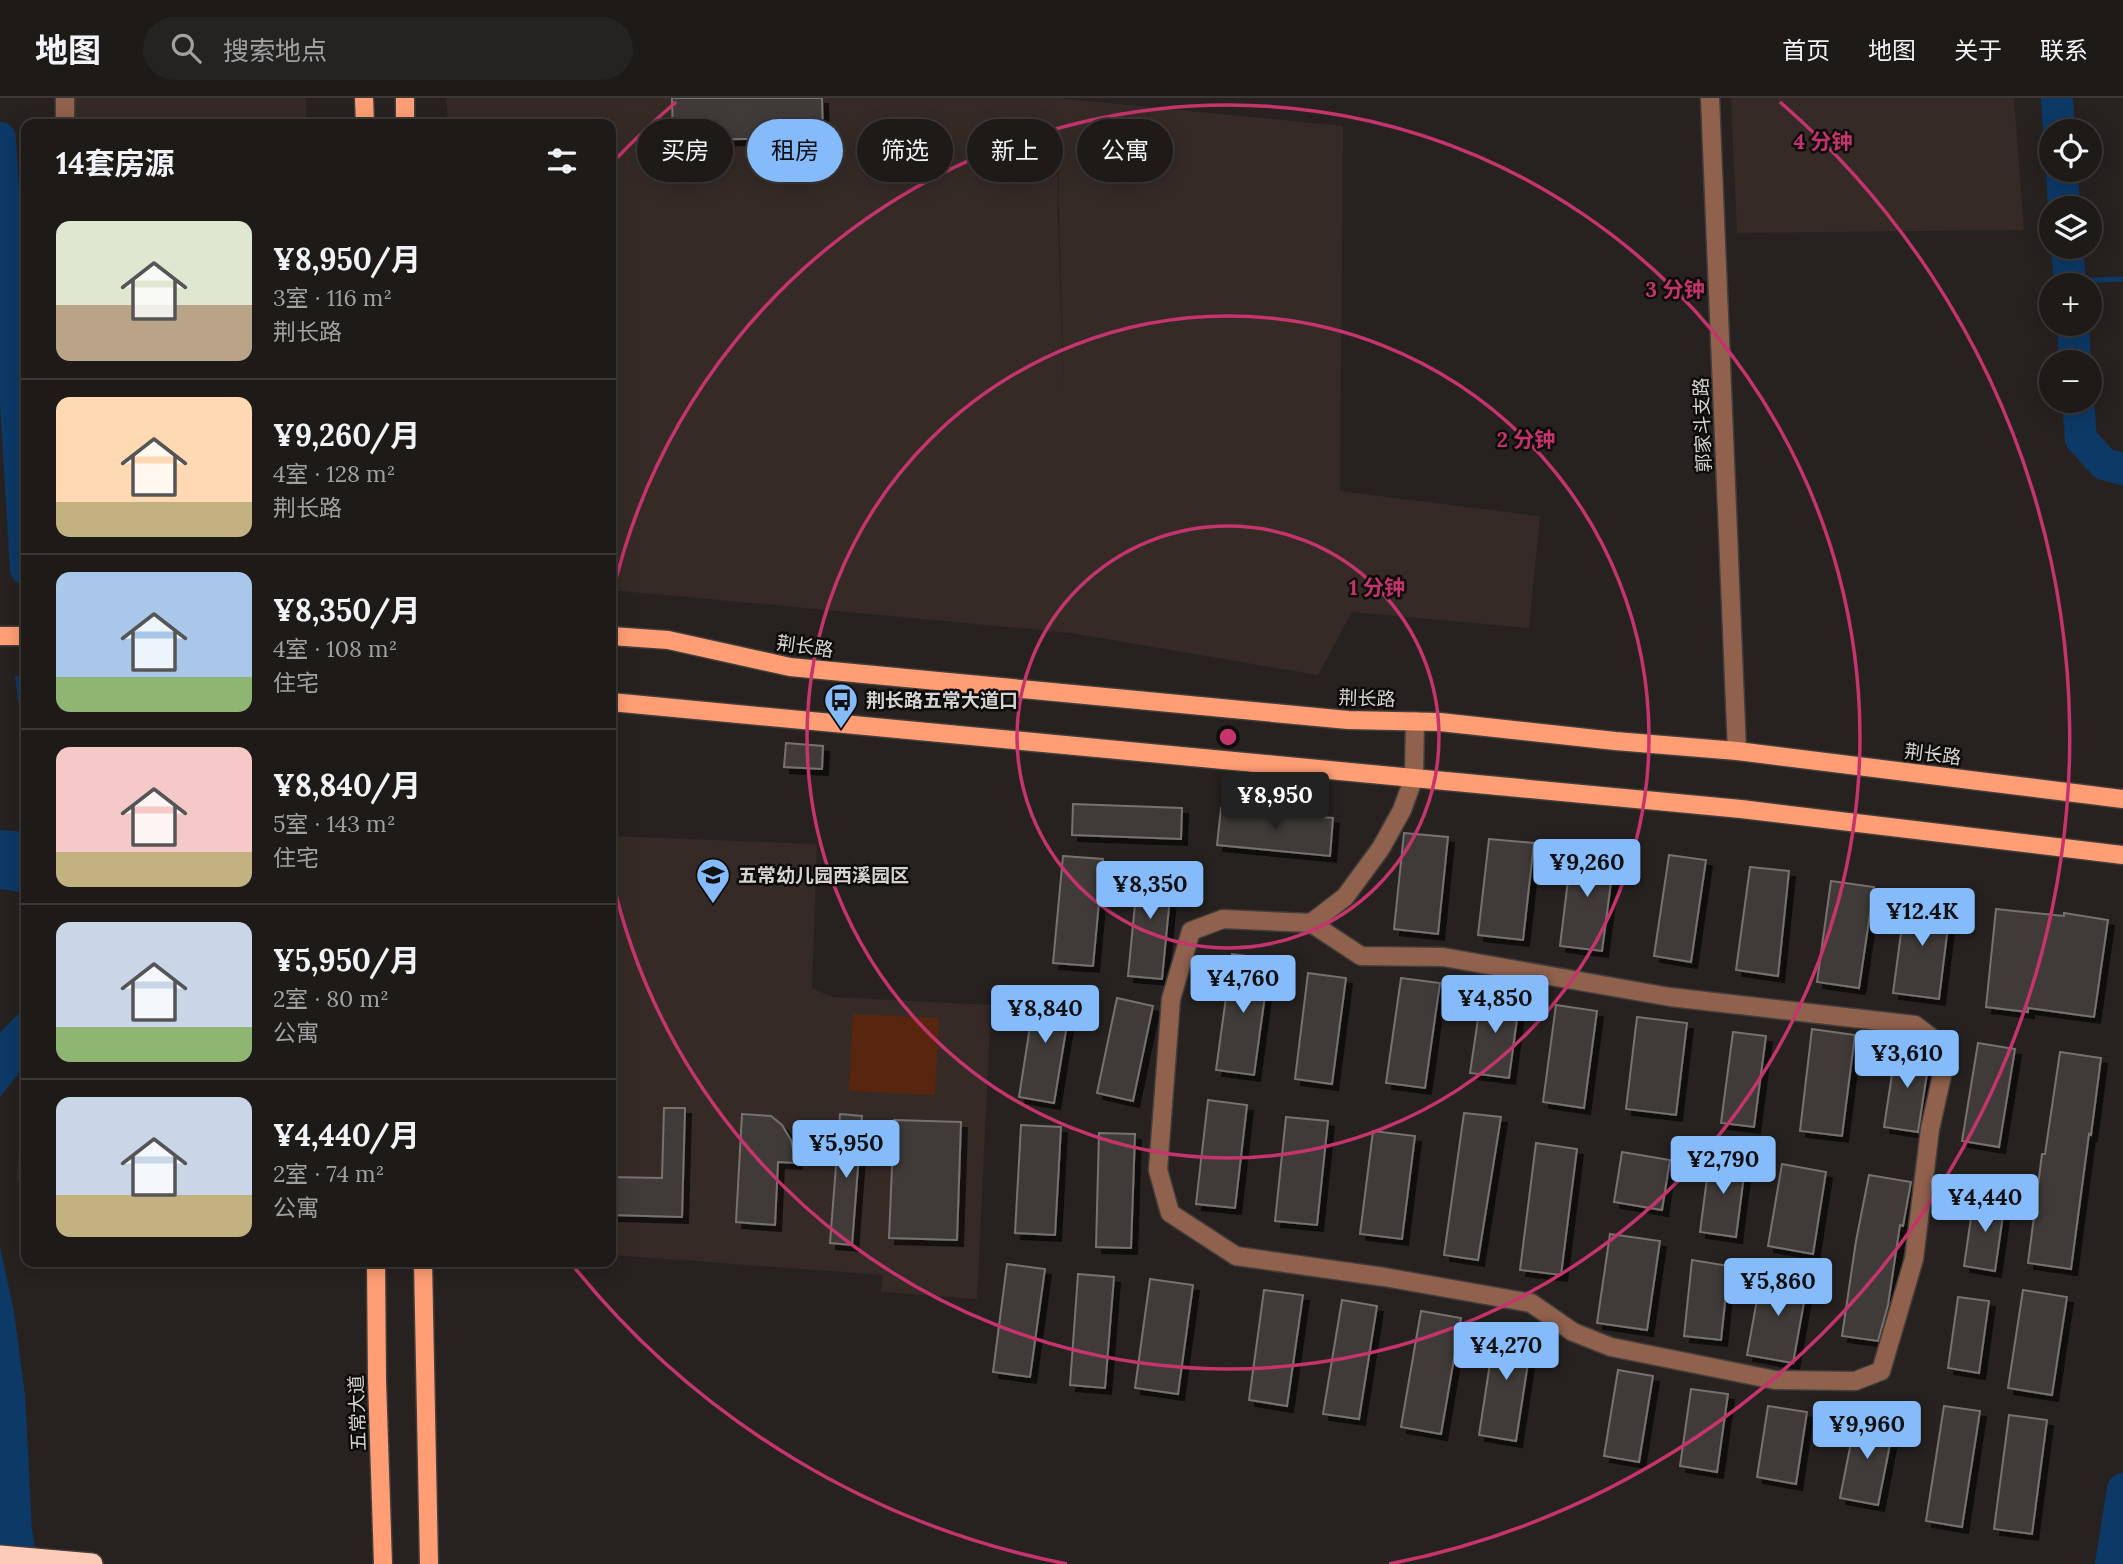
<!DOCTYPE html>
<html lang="zh">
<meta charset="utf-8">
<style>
:root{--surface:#1d1a18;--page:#252321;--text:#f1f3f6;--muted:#a0a1a2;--line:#3b3837;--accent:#85bbfb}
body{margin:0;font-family:Lora,"Noto Sans SC",serif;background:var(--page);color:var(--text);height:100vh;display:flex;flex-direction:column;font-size:26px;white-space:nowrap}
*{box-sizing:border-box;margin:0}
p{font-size:23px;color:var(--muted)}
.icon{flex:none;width:38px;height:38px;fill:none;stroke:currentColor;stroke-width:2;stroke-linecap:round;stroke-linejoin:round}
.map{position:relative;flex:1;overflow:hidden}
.details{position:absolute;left:21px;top:21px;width:595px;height:1148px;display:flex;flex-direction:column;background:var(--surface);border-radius:14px;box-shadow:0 4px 18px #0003,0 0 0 2px var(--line)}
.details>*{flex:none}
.top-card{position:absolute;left:637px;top:21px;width:665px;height:63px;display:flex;gap:14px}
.tools{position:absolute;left:2039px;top:21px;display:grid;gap:14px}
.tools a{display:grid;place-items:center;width:63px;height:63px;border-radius:50%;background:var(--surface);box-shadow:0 4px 18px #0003,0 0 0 2px var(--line);font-size:35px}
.price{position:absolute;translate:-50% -60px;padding:0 16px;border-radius:7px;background:var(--accent);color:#111;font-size:23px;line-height:46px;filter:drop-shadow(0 2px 4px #0008)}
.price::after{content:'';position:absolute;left:50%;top:42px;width:21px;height:16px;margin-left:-10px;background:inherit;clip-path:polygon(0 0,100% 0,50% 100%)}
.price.selected{background:#222;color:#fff}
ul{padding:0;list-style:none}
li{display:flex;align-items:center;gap:21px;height:175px;padding:0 35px}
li+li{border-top:2px solid var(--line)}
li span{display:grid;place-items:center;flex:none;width:196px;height:140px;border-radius:14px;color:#555}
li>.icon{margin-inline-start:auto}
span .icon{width:84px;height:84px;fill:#fffc;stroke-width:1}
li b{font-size:30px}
h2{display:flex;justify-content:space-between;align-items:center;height:84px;padding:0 35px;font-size:30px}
.chip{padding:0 24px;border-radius:32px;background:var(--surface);box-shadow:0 4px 18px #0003,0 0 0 2px var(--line);font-size:24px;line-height:63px}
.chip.selected{background:var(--accent);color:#111}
header{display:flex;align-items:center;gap:42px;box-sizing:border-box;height:98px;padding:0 35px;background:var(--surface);border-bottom:2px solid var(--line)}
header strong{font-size:33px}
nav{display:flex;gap:38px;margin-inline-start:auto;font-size:24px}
.search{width:490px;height:63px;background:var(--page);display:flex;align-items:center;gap:18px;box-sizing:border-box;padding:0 24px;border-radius:38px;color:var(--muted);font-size:26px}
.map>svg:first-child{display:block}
.built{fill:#352a26;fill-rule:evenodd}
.green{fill:#58260f}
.water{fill:#0d3966}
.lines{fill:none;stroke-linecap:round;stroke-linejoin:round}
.stream{stroke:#0d3966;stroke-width:5}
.river{stroke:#0d3966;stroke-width:32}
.building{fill:#403b39;stroke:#77716f;stroke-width:2;filter:url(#shadow)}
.minor-casing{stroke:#433e3c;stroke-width:21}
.major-casing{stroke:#433e3c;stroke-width:21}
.highway-casing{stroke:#433e3c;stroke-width:24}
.minor{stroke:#90614d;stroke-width:18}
.major{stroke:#ff9e74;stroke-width:18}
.highway{stroke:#fcccb8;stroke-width:21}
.ring{fill:none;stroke:#c5346d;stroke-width:3.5}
.labels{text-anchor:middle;stroke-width:5;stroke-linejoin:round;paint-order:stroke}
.street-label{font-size:19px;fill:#d7d3d2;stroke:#0e0c0b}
.poi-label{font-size:19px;font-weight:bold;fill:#d7d3d2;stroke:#0e0c0b;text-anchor:start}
.centre{fill:#c5346d;stroke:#0e0c0b;stroke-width:3.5}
.ring-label{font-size:21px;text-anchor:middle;font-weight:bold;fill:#c5346d;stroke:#0e0c0b;stroke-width:5;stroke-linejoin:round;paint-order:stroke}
</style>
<header>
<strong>地图</strong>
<div class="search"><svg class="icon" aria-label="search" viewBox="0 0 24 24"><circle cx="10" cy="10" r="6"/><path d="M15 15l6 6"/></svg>搜索地点</div>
<nav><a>首页</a><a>地图</a><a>关于</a><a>联系</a></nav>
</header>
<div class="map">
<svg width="2123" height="1466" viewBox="0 0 2123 1466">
<defs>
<filter id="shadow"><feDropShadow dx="6" dy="6" stdDeviation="0" flood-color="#0009"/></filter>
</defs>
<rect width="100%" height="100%" fill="#272220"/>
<!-- built -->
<path class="built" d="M 57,0 L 306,0 L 306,26 L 59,26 Z
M 446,0 L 1058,0 L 1343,28 L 1340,393 L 1540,418 L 1529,530 L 1352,514 L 1318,577 L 1071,535 L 611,492 L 611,26 L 448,26 ZM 1057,73 L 1058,73 L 1064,300 L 1058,126 Z
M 1731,0 L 2014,0 L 2024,132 L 1737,135 Z
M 611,738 L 817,746 L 812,890 L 832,899 L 991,907 L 977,1201 L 881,1194 L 883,1177 L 611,1157 Z
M 26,1011 L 26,1083 L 17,1083 L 21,1015 Z"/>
<!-- green -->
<path class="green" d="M 853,916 L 939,920 L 935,997 L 849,993 Z"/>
<!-- water -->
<path class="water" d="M 15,578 L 26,578 L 26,629 L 18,603 Z
M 0,732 L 26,734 L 26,795 L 0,791 Z
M 26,905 L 26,966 L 0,999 L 0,935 L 21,913 Z
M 0,1149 L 14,1214 L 25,1297 L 32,1431 L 35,1451 L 0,1466 Z"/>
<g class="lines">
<!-- stream -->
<path class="stream" d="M 2070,183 L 2123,181"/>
<!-- river -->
<path class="river" d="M 2057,0 L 2059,33
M 0,40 L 26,471
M 2062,72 L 2064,110
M 2067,149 L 2070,187
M 2073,226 L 2075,264
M 2078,303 L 2081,341 L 2104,366 L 2123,371
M 2111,1466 L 2123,1391"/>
</g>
<!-- building -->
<path class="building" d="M 672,0 L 822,0 L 823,40 L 673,42 Z
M 786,645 L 823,648 L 822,671 L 784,669 Z
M 1073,706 L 1182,710 L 1181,741 L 1072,737 Z
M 1221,710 L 1333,720 L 1330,758 L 1217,747 Z
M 1404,735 L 1448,739 L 1438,836 L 1394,831 Z
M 1489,741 L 1534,745 L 1523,842 L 1478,837 Z
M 1572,749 L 1615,754 L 1602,853 L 1560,848 Z
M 1669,757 L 1706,762 L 1691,864 L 1654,858 Z
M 1063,758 L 1103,761 L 1093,868 L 1053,865 Z
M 1139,765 L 1173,768 L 1162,881 L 1128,878 Z
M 1750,769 L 1789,773 L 1778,878 L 1736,872 Z
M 1831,783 L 1874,789 L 1859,890 L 1817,884 Z
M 1906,798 L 1951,804 L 1939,901 L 1893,895 Z
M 1996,811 L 2064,818 L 2064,815 L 2108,822 L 2094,919 L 2028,910 L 2028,914 L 1986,909 Z
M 1232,856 L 1270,861 L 1254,977 L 1216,972 Z
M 1308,875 L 1346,880 L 1332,986 L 1295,981 Z
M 1401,880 L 1440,885 L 1425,990 L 1386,985 Z
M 1036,890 L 1072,896 L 1054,1005 L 1019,999 Z
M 1482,894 L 1520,899 L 1509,980 L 1470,975 Z
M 1117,900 L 1153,908 L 1133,1003 L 1097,995 Z
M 1556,907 L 1597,913 L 1584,1010 L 1543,1004 Z
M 1637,919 L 1687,925 L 1676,1017 L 1626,1011 Z
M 1812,931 L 1855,937 L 1842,1038 L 1800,1033 Z
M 1733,934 L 1766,938 L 1754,1029 L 1721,1025 Z
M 1978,945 L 2015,951 L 1999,1049 L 1962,1043 Z
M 1896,950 L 1930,956 L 1918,1034 L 1884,1029 Z
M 2060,954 L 2101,960 L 2091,1037 L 2089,1036 L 2071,1171 L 2028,1165 L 2042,1056 L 2045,1056 Z
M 1208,1002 L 1247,1007 L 1235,1110 L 1196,1106 Z
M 664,1010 L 685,1010 L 682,1119 L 611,1117 L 611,1079 L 662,1080 Z
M 1464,1015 L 1501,1019 L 1478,1162 L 1444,1157 Z
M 742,1016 L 771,1018 L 782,1027 L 791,1042 L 796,1065 L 778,1064 L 775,1127 L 736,1124 Z
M 840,1016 L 862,1018 L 852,1147 L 830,1145 Z
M 1286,1019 L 1328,1023 L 1317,1127 L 1275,1123 Z
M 894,1022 L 961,1024 L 957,1142 L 889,1140 Z
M 1021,1027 L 1061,1029 L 1055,1137 L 1015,1135 Z
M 1373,1033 L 1415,1038 L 1402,1141 L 1360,1136 Z
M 1099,1035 L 1135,1036 L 1131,1150 L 1096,1149 Z
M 1536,1045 L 1577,1051 L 1561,1177 L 1520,1172 Z
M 1622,1054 L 1670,1062 L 1662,1112 L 1614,1104 Z
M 1710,1057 L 1746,1062 L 1736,1139 L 1700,1134 Z
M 1782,1066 L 1826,1074 L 1813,1156 L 1768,1148 Z
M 1869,1077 L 1911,1084 L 1903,1128 L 1900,1127 L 1888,1207 L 1878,1243 L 1842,1238 L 1856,1143 Z
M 1974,1099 L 2005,1103 L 1995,1173 L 1964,1168 Z
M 1610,1136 L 1660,1143 L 1647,1232 L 1597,1225 Z
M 1692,1162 L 1729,1168 L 1721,1242 L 1684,1238 Z
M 1007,1166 L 1045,1171 L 1030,1279 L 993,1274 Z
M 1762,1174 L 1808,1182 L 1793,1265 L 1747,1257 Z
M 1078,1176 L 1114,1179 L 1105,1290 L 1070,1287 Z
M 1150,1181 L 1193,1187 L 1178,1296 L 1135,1290 Z
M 1264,1192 L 1303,1197 L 1287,1308 L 1249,1302 Z
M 2023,1192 L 2067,1199 L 2052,1297 L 2008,1290 Z
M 1958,1199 L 1989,1203 L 1979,1275 L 1948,1270 Z
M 1342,1202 L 1377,1208 L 1359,1321 L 1323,1316 Z
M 1421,1213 L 1461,1220 L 1441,1336 L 1401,1329 Z
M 1496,1226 L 1533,1232 L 1516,1343 L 1479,1337 Z
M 1618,1272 L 1653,1278 L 1639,1364 L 1604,1358 Z
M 1691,1291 L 1728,1296 L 1717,1374 L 1680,1368 Z
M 1768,1308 L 1807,1314 L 1796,1386 L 1757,1379 Z
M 1944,1308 L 1980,1313 L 1962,1429 L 1926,1423 Z
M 2009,1317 L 2047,1322 L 2032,1436 L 1994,1431 Z
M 1856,1319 L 1894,1326 L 1878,1407 L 1840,1400 Z"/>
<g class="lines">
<!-- minor casing -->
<g class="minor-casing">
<path id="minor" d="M 65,0 L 65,26
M 1710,0 L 1737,653
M 1311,825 L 1361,858 L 1443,859 L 1670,899 L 1915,927 L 1940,946 L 1943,973 L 1930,1031 L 1914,1161 L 1881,1273 L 1855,1283 L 1775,1282 L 1611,1249 L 1573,1234 L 1531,1205 L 1384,1179 L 1236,1158 L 1170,1115 L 1158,1072 L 1171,901 L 1191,833 L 1223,821 L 1311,825 L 1345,799 L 1381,750 L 1402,712 L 1414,679 L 1415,623"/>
</g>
<!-- major casing -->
<g class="major-casing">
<path id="major" d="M 364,0 L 365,26
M 405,0 L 405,26
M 0,538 L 26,538
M 611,538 L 668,542 L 790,569 L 1348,622 L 1440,624 L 1615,643 L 1737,653 L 2123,701
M 611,604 L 1741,711 L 2123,757
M 376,1164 L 377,1282 L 383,1466
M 423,1164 L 429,1466"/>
</g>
<!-- highway casing -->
<g class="highway-casing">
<path id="highway" d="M 0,1458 L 92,1466"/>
</g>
<!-- minor -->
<use href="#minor" class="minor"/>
<!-- major -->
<use href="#major" class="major"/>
<!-- highway -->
<use href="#highway" class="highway"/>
</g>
<!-- distance rings -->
<g class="ring">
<circle cx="1228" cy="639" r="211"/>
<circle cx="1228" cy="639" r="421"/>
<path d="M611 502A632 632 0 1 1 611 776"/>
<path d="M1067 1466A842 842 0 0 1 574 1169M612 65A842 842 0 0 1 676 4M1780 4A842 842 0 0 1 1389 1466"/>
</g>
<!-- icons -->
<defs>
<g id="bus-pin" transform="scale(1.75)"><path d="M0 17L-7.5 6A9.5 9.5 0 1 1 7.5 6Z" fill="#85bbfb" stroke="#0e0c0b"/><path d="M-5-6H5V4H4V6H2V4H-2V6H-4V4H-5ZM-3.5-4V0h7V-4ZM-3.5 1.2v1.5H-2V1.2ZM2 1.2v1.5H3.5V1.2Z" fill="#111"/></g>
<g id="school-pin" transform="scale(1.75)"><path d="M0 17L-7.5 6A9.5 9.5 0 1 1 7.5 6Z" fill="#85bbfb" stroke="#0e0c0b"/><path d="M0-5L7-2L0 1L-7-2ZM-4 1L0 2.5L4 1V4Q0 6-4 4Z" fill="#111"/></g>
</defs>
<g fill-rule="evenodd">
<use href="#bus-pin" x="841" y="602"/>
<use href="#school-pin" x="713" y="777"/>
</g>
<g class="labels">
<!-- street labels -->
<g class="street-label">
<text transform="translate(1702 327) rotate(-92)" y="7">郭家斗支路</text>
<text transform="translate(805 548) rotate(8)" y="7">荆长路</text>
<text transform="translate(1367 600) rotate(2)" y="7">荆长路</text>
<text transform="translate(1933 656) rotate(7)" y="7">荆长路</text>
<text transform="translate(357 1315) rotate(-92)" y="7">五常大道</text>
</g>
<!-- poi labels -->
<g class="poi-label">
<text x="866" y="609">荆长路五常大道口</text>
<text x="738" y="784">五常幼儿园西溪园区</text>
</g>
</g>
<circle cx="1228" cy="639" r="10" class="centre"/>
<g class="ring-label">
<text x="1823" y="51">4 分钟</text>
<text x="1675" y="199">3 分钟</text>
<text x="1526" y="349">2 分钟</text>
<text x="1377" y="497">1 分钟</text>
</g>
</svg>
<div class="tools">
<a><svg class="icon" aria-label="locate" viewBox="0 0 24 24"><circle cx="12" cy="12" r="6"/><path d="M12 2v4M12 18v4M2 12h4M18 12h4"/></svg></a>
<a><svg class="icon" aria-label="layers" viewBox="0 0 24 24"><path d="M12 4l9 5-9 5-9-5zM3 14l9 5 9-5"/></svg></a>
<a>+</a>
<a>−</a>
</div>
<b class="price selected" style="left:1275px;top:734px">¥8,950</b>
<b class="price" style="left:1587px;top:801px">¥9,260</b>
<b class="price" style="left:1150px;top:823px">¥8,350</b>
<b class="price" style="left:1922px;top:850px">¥12.4K</b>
<b class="price" style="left:1243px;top:917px">¥4,760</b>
<b class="price" style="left:1495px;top:937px">¥4,850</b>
<b class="price" style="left:1045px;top:947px">¥8,840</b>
<b class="price" style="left:1907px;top:992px">¥3,610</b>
<b class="price" style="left:846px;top:1082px">¥5,950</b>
<b class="price" style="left:1723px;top:1098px">¥2,790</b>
<b class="price" style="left:1985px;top:1136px">¥4,440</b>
<b class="price" style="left:1778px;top:1220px">¥5,860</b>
<b class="price" style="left:1506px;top:1284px">¥4,270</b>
<b class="price" style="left:1867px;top:1363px">¥9,960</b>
<div class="top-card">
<a class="chip">买房</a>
<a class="chip selected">租房</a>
<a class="chip">筛选</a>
<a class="chip">新上</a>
<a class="chip">公寓</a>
</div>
<section class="details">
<h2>14套房源<svg class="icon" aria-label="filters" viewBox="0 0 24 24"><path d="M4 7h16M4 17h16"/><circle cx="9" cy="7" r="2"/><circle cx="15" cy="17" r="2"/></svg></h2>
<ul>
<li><span style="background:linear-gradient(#dfe7d0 60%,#b9a48a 0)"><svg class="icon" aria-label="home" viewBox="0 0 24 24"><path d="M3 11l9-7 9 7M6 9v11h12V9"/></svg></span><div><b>¥8,950/月</b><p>3室 · 116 m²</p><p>荆长路</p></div></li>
<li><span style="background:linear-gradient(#ffd9b3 75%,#c2b280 0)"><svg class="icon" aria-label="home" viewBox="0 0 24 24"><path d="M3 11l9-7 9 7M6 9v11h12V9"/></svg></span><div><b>¥9,260/月</b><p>4室 · 128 m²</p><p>荆长路</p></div></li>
<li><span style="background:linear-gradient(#a9c7e8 75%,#8fb573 0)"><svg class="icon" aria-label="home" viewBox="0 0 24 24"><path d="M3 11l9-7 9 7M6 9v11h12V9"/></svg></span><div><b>¥8,350/月</b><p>4室 · 108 m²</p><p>住宅</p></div></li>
<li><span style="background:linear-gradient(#f6c9c9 75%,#c2b280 0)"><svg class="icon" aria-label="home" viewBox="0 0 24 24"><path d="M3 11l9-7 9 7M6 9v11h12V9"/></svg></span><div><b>¥8,840/月</b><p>5室 · 143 m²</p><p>住宅</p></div></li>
<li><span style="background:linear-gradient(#c9d6e8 75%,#8fb573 0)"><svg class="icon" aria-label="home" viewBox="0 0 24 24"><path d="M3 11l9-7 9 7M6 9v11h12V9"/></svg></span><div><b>¥5,950/月</b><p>2室 · 80 m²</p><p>公寓</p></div></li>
<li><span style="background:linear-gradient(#c9d6e8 70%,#c2b280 0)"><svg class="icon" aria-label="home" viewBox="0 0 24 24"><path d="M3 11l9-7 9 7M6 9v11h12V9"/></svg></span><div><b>¥4,440/月</b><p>2室 · 74 m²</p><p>公寓</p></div></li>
</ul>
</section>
</div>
